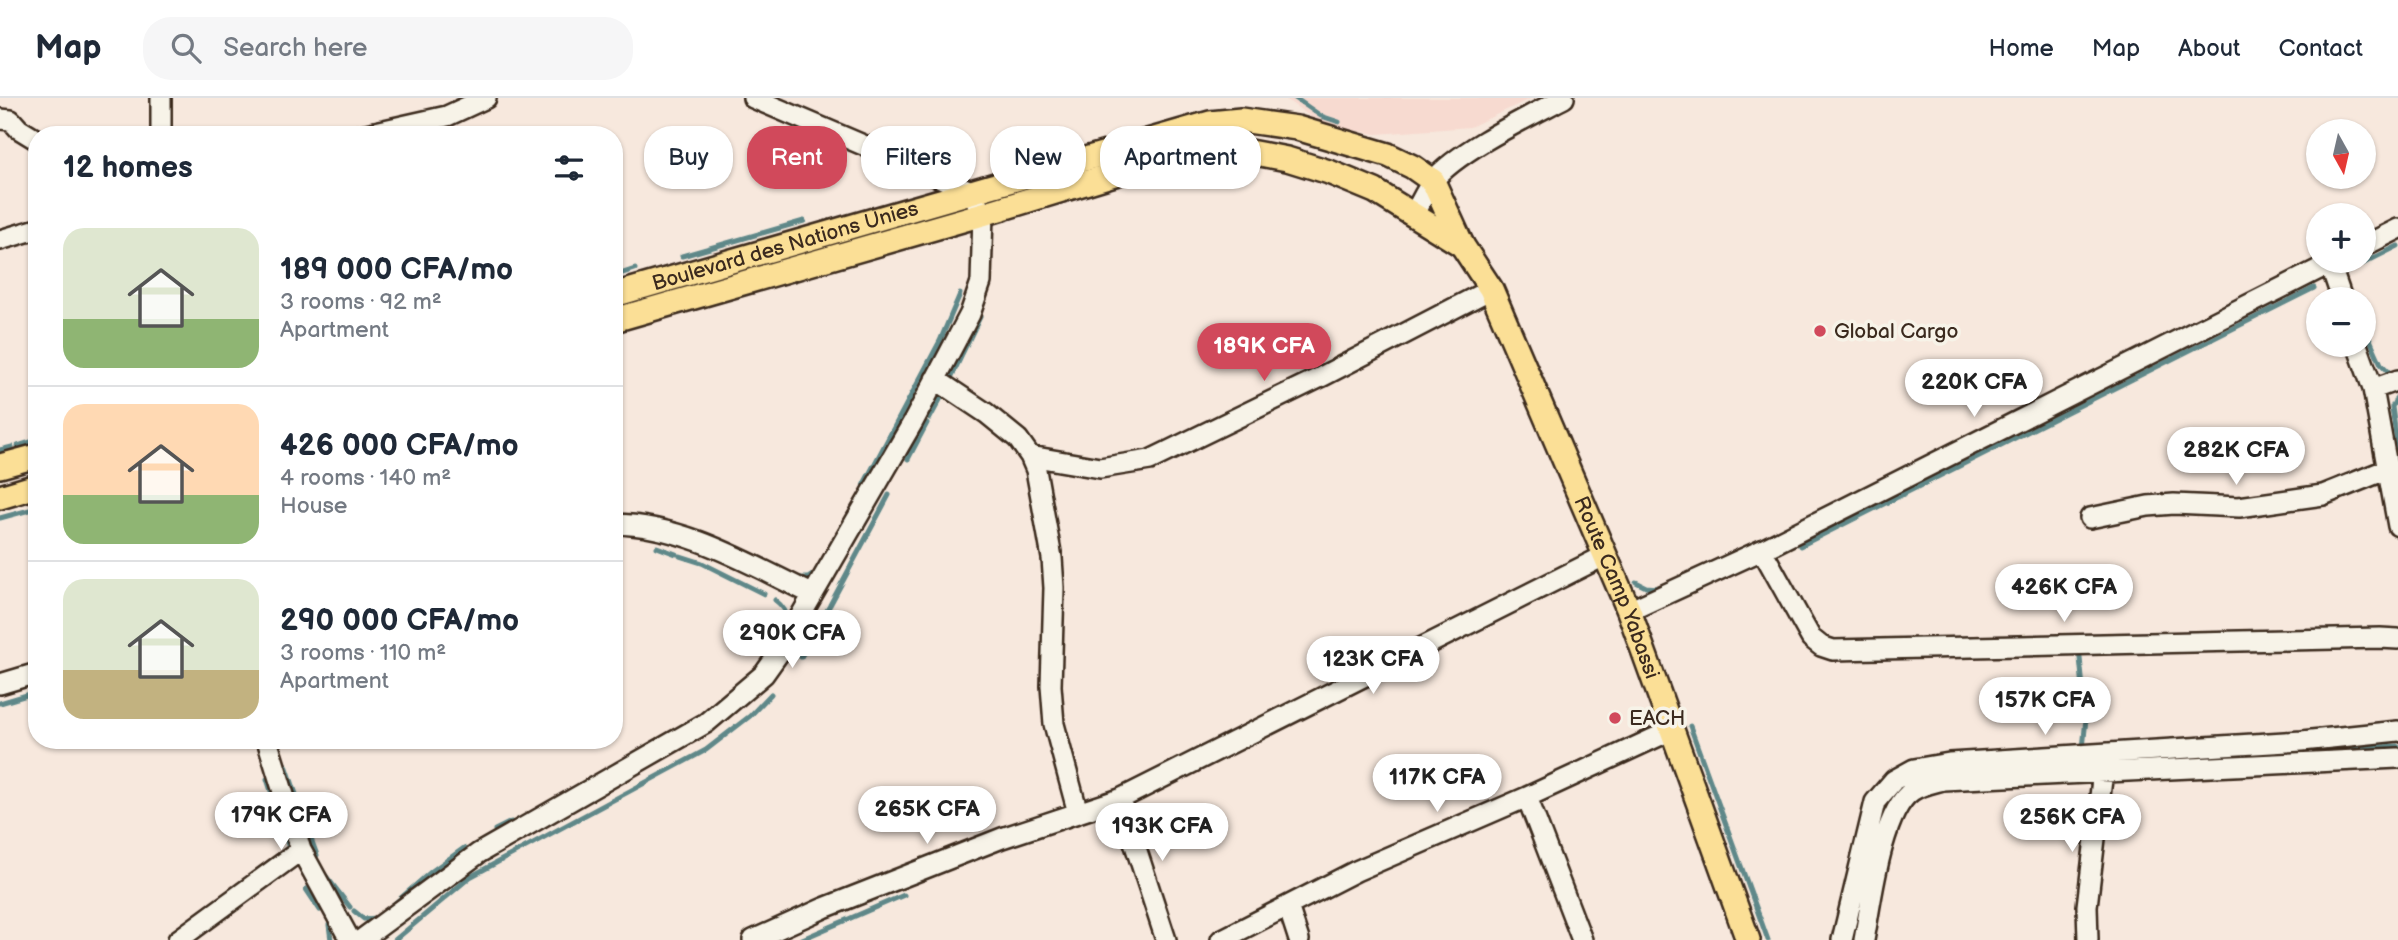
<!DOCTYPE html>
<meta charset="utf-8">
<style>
:root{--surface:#fff;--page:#f6f6f7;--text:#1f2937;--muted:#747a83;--line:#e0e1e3;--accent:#d1495b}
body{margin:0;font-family:"Balsamiq Sans",sans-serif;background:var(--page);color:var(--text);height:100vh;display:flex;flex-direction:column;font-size:26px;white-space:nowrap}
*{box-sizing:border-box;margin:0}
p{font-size:23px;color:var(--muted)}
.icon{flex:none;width:38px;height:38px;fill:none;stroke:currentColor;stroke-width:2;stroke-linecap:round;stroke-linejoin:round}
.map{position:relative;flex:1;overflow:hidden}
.drawer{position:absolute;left:28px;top:28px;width:595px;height:623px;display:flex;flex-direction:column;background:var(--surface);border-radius:28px;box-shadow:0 2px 5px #0004}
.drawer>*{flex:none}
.hud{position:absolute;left:644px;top:28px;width:665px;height:63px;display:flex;gap:14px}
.needle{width:46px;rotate:172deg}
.buttons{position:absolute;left:2306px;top:21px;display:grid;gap:14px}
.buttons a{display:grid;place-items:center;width:70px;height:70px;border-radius:50%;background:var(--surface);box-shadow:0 2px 5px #0004;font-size:35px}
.price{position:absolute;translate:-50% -60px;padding:0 16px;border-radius:24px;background:#fff;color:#222;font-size:23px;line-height:46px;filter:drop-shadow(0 2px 4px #0008)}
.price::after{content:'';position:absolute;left:50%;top:42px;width:21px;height:16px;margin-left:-10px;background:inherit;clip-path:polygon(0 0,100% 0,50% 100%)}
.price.current{background:var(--accent);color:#fff}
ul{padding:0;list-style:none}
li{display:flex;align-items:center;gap:21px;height:175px;padding:0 35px}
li+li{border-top:2px solid var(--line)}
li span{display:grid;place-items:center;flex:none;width:196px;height:140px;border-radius:21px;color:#555}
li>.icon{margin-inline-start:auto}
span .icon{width:84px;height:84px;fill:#fffc;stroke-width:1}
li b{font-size:30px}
h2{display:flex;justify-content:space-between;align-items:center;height:84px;padding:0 35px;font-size:30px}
.pill{padding:0 24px;border-radius:28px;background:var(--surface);box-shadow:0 2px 5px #0004;font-size:24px;line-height:63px}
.pill.current{background:var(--accent);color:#fff}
header{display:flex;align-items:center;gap:42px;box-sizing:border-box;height:98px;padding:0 35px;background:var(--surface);border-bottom:2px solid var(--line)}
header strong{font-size:33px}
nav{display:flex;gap:38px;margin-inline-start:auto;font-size:24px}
.search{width:490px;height:63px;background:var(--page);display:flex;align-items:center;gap:18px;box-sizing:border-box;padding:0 24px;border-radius:28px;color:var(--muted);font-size:26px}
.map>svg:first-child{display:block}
.built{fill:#f7dad0}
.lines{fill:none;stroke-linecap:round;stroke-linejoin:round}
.stream{stroke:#5e8889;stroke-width:5}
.minor-casing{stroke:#3b2a1e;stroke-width:24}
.major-casing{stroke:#3b2a1e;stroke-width:28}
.minor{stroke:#f7f3e8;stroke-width:19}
.major{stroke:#fbdf96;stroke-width:23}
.poi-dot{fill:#d1495b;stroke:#f7f3e8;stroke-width:2.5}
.labels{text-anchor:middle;stroke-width:7;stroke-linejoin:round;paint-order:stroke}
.street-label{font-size:21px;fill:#3b2a1e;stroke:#f7f3e8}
.poi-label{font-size:21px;fill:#3b2a1e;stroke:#f7f3e8;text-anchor:start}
</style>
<header>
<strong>Map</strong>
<div class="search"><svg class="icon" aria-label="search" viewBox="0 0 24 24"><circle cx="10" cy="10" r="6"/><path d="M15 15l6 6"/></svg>Search here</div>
<nav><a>Home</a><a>Map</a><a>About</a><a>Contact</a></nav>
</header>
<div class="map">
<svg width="2398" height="842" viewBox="0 0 2398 842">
<rect width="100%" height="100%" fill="#f7e8dd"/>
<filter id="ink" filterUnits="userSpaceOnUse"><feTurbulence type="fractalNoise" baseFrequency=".0143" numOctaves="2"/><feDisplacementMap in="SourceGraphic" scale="14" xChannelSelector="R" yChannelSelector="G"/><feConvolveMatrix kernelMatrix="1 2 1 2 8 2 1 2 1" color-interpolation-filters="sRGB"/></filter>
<g filter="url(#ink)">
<!-- built -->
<path class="built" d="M 1284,0 L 1532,0 L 1470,29 L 1377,36 L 1325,29 Z"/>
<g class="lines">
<!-- stream -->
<path class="stream" d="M 1295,0 L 1321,18 L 1339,24
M 682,158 L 804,123
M 2342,176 L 2398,148
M 614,178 L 635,171
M 2364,228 L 2381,266 L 2391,276
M 962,256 L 980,219
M 950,282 L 961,259
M 2398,297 L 2392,309 L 2398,351
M 930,320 L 943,296
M 18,348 L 37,342
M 0,352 L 12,349
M 908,361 L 927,325
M 864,386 L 940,243 L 960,196
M 0,420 L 37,410
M 1800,448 L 2314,190
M 657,449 L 676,456
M 680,458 L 702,465 L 764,496
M 798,480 L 808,480 L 814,476
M 1636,484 L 1646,489 L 1659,490
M 775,502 C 784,509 790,517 786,529
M 830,507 L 889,397
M 817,529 L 829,509
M 2079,550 L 2086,620 L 2083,651
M 801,559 L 810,543
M 0,605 L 37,594
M 1690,628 L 1768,842
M 278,642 L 279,646
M 2202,660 L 2398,648
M 286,667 L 298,702
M 267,681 L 272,696
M 274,703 L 290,753
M 307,730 L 317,757
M 495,732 L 511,724
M 326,778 L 350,809
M 306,791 L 320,812
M 393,807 L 432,773 L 464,750
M 354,813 L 364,821 L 377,820
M 329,827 L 331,842
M 395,842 L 470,779 L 706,652 L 750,618 L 771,596
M 800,842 L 904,797
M 1853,842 L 1858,822"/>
<!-- minor casing -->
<g class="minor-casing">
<path id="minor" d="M 161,0 L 161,37
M 0,21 L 11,22 L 19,31 L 37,42
M 362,37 L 447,18 L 486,0
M 1413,117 C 1420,106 1425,93 1433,83 C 1457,53 1528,19 1564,0
M 0,142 L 37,131
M 2364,148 L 2398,131
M 2330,166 L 2342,201
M 2357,247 L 2373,291 L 2398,428
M 935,281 L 986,315 L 1018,341 L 1030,358 L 1036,372 L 1052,460 L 1054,490 L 1051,588 L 1054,626 L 1078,715
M 2373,291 L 2398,282
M 1030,358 L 1100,370 L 1150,362 L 1321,279 L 1491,191
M 2090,420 L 2148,408 L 2174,406 L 2239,409 L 2323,397 L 2388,371
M 614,426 C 686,427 749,466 812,496
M 1762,452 L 1811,540 L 1821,548 L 1833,552 L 2380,540 L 2398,541
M 1629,513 L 1762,452 L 2335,163
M 0,586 L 37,575
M 267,642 L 301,752 L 350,842
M 1527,699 L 1582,842
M 1120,701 L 1166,842
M 1288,808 L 1299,842
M 178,842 L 301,752
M 361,842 L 479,755 L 706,625 L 764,576 L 779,555 L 913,324 L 970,216 L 981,184 L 983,116 L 971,93 L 753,0
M 753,842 L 824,810 L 1002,740 L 1120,701 L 1606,457
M 1221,842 L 1356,773 L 1527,699 L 1672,632
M 1842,842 L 1875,704 L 1894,682 L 1914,671 L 1949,665 L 2302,643 L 2398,633
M 1864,842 C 1871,806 1881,714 1912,693 C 1921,687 1932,685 1943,682 L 2398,660
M 2088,842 L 2087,808 L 2103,673"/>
</g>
<!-- major casing -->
<g class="major-casing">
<g id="major">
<path id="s1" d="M 614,197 L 1210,25 L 1241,22 L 1297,30 L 1388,57 L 1413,69 L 1433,83 L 1462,147 L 1491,191 L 1629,513 L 1748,842"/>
<path d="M 614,222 L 983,116 L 1121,74 L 1187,57 L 1211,54 L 1239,52 L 1287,61 L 1329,74 L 1375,93 L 1462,147"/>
<path d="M 0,368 L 37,358"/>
<path d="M 0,399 L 37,388"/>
</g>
</g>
<!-- minor -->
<use href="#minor" class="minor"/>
<!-- major -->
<use href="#major" class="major"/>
</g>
</g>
<!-- markers -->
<g class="poi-dot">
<circle cx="1820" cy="233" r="7"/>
<circle cx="1615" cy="620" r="7"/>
</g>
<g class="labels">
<!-- street labels -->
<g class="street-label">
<text dy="7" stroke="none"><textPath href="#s1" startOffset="178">Boulevard des Nations Unies</textPath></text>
<text dy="7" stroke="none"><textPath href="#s1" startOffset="1302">Route Camp Yabassi</textPath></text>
</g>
<!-- poi labels -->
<g class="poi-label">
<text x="1834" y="240">Global Cargo</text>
<text x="1629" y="627">EACH</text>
</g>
</g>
</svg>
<div class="buttons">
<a><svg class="needle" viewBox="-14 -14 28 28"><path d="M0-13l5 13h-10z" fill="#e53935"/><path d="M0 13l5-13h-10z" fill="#747a83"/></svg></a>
<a>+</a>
<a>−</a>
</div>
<b class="price current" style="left:1264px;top:285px">189K CFA</b>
<b class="price" style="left:1974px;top:321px">220K CFA</b>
<b class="price" style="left:2236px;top:389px">282K CFA</b>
<b class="price" style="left:2064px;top:526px">426K CFA</b>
<b class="price" style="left:792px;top:572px">290K CFA</b>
<b class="price" style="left:1373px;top:598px">123K CFA</b>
<b class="price" style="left:2045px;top:639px">157K CFA</b>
<b class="price" style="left:1437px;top:716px">117K CFA</b>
<b class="price" style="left:927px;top:748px">265K CFA</b>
<b class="price" style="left:281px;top:754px">179K CFA</b>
<b class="price" style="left:2072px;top:756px">256K CFA</b>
<b class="price" style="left:1162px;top:765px">193K CFA</b>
<div class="hud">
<a class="pill">Buy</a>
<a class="pill current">Rent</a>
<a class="pill">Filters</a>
<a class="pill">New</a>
<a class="pill">Apartment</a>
</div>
<section class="drawer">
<h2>12 homes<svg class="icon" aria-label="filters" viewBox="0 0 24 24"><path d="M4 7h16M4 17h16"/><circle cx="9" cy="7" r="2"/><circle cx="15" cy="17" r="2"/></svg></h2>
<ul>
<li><span style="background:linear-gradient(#dfe7d0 65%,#8fb573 0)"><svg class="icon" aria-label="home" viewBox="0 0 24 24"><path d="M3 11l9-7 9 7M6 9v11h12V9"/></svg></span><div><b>189 000 CFA/mo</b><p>3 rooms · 92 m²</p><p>Apartment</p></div></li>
<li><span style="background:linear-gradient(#ffd9b3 65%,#8fb573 0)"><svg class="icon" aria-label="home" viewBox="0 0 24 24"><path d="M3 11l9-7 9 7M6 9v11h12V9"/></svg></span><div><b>426 000 CFA/mo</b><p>4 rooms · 140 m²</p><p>House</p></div></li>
<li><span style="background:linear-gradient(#dfe7d0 65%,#c2b280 0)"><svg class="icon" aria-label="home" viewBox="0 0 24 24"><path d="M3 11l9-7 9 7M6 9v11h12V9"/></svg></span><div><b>290 000 CFA/mo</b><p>3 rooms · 110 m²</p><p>Apartment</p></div></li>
</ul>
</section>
</div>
